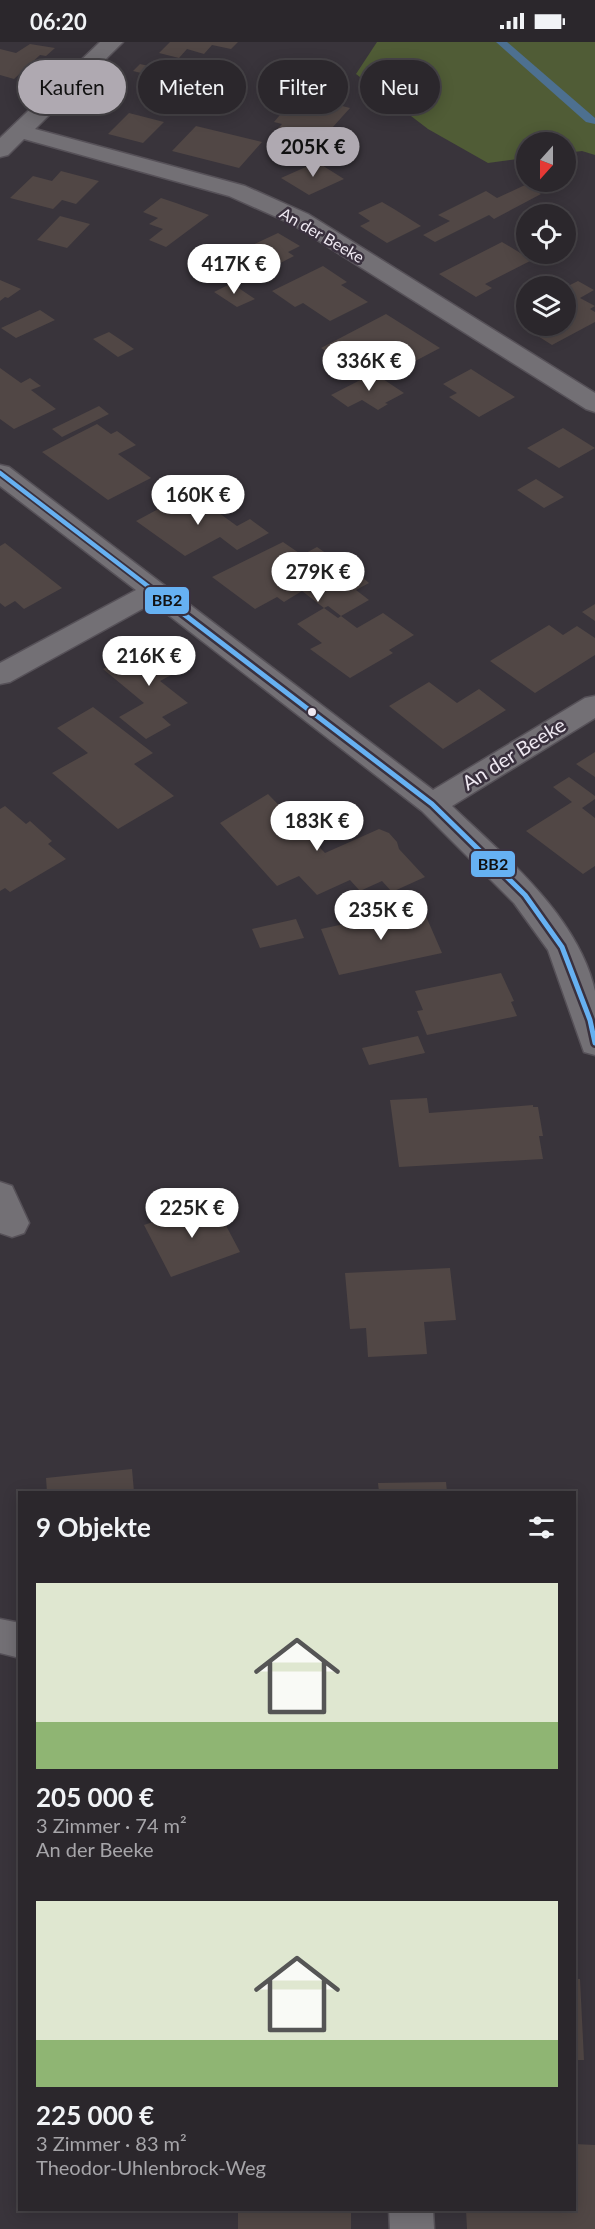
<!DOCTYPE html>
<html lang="de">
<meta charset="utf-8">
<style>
:root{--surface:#2b272c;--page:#373338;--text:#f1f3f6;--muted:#a6a5a9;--line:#474448;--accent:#afa9b1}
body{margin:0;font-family:Lato,sans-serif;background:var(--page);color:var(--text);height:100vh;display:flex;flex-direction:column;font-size:22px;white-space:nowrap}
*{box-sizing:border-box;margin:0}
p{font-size:20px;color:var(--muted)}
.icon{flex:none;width:33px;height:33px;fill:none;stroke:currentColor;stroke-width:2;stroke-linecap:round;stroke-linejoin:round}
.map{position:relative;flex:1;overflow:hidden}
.sheet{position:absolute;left:18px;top:1449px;width:558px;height:720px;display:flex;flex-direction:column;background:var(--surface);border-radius:0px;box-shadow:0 3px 15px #0003,0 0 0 2px var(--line)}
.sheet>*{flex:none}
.banner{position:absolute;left:18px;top:18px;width:560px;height:54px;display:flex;gap:12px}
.needle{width:39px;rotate:201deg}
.controls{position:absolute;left:516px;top:90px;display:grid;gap:12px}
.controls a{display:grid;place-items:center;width:60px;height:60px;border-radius:50%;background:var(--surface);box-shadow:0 3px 15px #0003,0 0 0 2px var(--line);font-size:30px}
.price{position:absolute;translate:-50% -51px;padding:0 14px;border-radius:21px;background:#fff;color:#222;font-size:20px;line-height:39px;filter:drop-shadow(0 2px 3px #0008)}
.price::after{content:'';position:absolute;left:50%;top:36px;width:18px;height:14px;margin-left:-9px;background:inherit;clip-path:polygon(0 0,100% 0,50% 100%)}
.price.active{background:var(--accent);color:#111}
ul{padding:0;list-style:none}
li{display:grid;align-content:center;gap:12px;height:318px;padding:0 18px}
li span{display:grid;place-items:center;height:186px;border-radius:0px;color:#555}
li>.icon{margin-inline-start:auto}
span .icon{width:108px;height:108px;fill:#fffc;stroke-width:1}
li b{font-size:26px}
h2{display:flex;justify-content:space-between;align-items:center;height:72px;padding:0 18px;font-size:26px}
.pill{padding:0 21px;border-radius:27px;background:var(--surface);box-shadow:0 3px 15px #0003,0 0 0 2px var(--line);font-size:21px;line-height:54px}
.pill.active{background:var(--accent);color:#111}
.status{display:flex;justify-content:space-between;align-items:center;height:42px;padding:0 30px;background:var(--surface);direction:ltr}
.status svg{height:16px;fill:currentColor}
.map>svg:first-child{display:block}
.forest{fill:#505c36}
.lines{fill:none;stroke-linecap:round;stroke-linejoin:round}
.stream{fill:#4d7090;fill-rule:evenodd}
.building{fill:#514745}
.minor-casing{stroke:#565158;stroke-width:3}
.minor{fill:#737075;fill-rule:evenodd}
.bus-1-far1-casing{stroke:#3a313e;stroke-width:8}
.bus-1-casing{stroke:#3a313e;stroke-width:10}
.bus-1-far1{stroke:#66b1f2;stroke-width:4.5}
.bus-1{stroke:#66b1f2;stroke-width:5}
.bus-dot{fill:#eee8f1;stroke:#3a313e;stroke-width:2}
.labels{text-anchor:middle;stroke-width:5;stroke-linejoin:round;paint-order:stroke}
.far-street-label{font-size:16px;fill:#eee8f1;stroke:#3a313e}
.street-label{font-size:20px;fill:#eee8f1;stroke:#3a313e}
.line-badge{stroke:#3a313e;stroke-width:2}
.pale-badge-label{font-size:16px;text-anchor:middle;font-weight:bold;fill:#111}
</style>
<div class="status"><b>06:20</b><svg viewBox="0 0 49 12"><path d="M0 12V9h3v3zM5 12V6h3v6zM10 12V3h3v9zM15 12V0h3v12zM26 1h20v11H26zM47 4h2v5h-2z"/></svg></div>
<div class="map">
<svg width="595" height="2187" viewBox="0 0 595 2187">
<rect width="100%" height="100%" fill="#39343b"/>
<!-- forest -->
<path class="forest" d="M 377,0 L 595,0 L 595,113 L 582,109 L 566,111 L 566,100 L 526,100 L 526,116 L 488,121 L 428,87 L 356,32 Z"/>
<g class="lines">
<!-- stream -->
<path class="stream" d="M 496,0 L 507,0 L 595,76 L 595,82 L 586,80 Z"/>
</g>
<!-- building -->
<path class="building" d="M 170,0 L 238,0 L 231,7 L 212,3 L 204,12 L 187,7 L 179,16 L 159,11 Z
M 30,2 L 55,6 L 46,14 L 40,13 L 14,37 L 0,33 L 0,7 L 16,11 Z
M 140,22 L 165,28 L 157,35 L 133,29 Z
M 183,56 L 197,59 L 186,70 L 172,67 Z
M 323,59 L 350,66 L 332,86 L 335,87 L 330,93 L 325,92 L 315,102 L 273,92 L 282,82 L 274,80 L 290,61 L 315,67 Z
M 129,71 L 164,80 L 143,101 L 108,92 Z
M 196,84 L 262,100 L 239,126 L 172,109 Z
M 317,120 L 344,137 L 309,153 L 281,136 Z
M 61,129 L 99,139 L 76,162 L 62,158 L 53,167 L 10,156 L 33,134 L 52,139 Z
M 525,143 L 541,152 L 494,177 L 489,173 L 435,200 L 423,193 L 450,179 L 438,173 L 486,149 L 497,156 Z
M 161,156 L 176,161 L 209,173 L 166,205 L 149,198 L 163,187 L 149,182 L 158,176 L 143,170 Z
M 382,160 L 394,167 L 421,184 L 387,201 L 360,184 L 370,179 L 358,171 Z
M 60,174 L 90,182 L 67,206 L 37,198 Z
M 278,191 L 300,204 L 288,210 L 294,214 L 251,236 L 238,228 L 245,224 L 230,215 L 217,221 L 215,220 L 228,213 L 218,207 L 227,202 L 240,209 Z
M 502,200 L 532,218 L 485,242 L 492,246 L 476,255 L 439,232 Z
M 323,224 L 347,240 L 341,243 L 368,260 L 330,279 L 303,261 L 295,265 L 272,249 Z
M 0,238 L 21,247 L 8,256 L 5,255 L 0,259 Z
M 578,239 L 594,248 L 580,256 L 595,264 L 590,267 L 595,270 L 595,280 L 552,303 L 522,284 L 526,282 L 526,284 L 566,284 L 566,245 Z
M 232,241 L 243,249 L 255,257 L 237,265 L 214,250 Z
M 40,268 L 55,278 L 16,296 L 1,286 Z
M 386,272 L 440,306 L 402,326 L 377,310 L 350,325 L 321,306 Z
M 109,290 L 121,298 L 134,307 L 118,315 L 93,297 Z
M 0,326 L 21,341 L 30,336 L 41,344 L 31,348 L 56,367 L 14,387 L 0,377 Z
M 471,327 L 485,336 L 515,355 L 479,375 L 449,355 L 457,351 L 443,342 Z
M 374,331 L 404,351 L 385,361 L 388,362 L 378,368 L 362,358 L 348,365 L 331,353 Z
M 99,364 L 109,372 L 62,395 L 52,387 Z
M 97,382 L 111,392 L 117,389 L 136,403 L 118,412 L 151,436 L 108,458 L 42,410 Z
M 563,386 L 595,406 L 559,426 L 527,406 Z
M 536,437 L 564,455 L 544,466 L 517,448 Z
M 190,450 L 237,484 L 250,477 L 269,491 L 237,508 L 220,495 L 185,514 L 136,479 Z
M 283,500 L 302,513 L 317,505 L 352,529 L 354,528 L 369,541 L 356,548 L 369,558 L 341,574 L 328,564 L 324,566 L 338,576 L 341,574 L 357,586 L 383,571 L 414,593 L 389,608 L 393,611 L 350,636 L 310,607 L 322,601 L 297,582 L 324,566 L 302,549 L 284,560 L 277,555 L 255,567 L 212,535 Z
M 5,501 L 62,546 L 24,567 L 15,559 L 5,565 L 0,561 L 0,504 Z
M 595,562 L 595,579 L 582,570 Z
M 549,583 L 563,593 L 577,584 L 595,596 L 595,613 L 535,651 L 490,619 Z
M 155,598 L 188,624 L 160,639 L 188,661 L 162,675 L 171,683 L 146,697 L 119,675 L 144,661 L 103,627 Z
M 429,640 L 457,661 L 479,647 L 506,668 L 443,707 L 389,664 Z
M 93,665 L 153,711 L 134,722 L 174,754 L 118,787 L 52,731 L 88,711 L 57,686 Z
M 595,710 L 595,735 L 576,722 Z
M 569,735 L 595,754 L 595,757 L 582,766 L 595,776 L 595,824 L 583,832 L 526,789 L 572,760 L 553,745 Z
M 268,752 L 325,811 L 379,787 L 389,791 L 397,800 L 399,807 L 425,835 L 392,850 L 382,839 L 360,849 L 350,838 L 317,853 L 299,834 L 277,844 L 220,781 Z
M 5,764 L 26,782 L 30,779 L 52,799 L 48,802 L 66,817 L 10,850 L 5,846 L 0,849 L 0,767 Z
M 422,865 L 442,911 L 339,933 L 321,887 Z
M 296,877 L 304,896 L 260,906 L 252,887 Z
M 501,931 L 514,959 L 511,960 L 517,974 L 427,993 L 417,969 L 423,968 L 415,949 Z
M 418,994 L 425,1011 L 369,1023 L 362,1006 Z
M 427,1056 L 429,1071 L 533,1063 L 533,1065 L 538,1065 L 543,1094 L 539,1094 L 543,1117 L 399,1125 L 390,1058 Z
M 213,1159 L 240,1210 L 171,1235 L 144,1183 Z
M 450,1226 L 456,1278 L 424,1280 L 427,1312 L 368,1315 L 366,1286 L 350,1287 L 345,1231 Z
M 132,1427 L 134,1450 L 47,1450 L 46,1436 Z
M 446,1440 L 447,1450 L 379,1450 L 378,1441 Z
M 574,1937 L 580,1937 L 584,2018 L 574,2018 Z
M 574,2102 L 595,2103 L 595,2187 L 467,2187 L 466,2168 L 574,2168 Z
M 238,2168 L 351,2168 L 351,2187 L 238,2187 Z"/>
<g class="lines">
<!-- minor casing -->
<g class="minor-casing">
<path id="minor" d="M 100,0 L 123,0 L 35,87 L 245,144 L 308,172 L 595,351 L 595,370 L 586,367 L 292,182 L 229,154 L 24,97 L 8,113 L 0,115 L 0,96 Z
M 0,423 L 9,425 L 433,748 L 585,656 L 595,654 L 595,676 L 452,764 C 505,815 578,874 595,949 C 595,968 595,993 595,1013 L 584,1010 L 548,908 L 514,861 L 422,769 L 153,561 L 10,640 L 0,642 L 0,621 L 136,548 L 0,444 Z
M 0,1140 L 12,1144 L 29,1181 L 24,1191 L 12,1195 L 0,1191 Z
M 0,1577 L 20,1581 L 20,1616 L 0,1611 Z
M 389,2168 L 433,2168 L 434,2187 L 390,2187 Z"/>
</g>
<!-- minor -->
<use href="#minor" class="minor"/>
<!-- bus-1-far1 casing -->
<g class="bus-1-far1-casing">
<path id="bus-1-far1" d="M 0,431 L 166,558"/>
</g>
<!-- bus-1 casing -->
<g class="bus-1-casing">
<path id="bus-1" d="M 164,557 L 432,762 L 525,853 L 562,905 L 590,978 L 595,1001"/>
</g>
<!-- bus-1-far1 -->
<use href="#bus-1-far1" class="bus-1-far1"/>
<!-- bus-1 -->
<use href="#bus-1" class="bus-1"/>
</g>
<!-- markers -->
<circle class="bus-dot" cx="312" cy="670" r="5"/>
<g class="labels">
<!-- far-street labels -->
<g class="far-street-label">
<text transform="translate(322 193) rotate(30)" y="6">An der Beeke</text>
</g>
<!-- street labels -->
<g class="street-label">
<text transform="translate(514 712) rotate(-32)" y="7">An der Beeke</text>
</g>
</g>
<g class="line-badge">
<rect x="144" y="544" width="46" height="29" rx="6" fill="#66b1f2"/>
<rect x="470" y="808" width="46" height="28" rx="6" fill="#66b1f2"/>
</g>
<g class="pale-badge-label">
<text x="167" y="564">BB2</text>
<text x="493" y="828">BB2</text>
</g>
</svg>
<div class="controls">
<a><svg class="needle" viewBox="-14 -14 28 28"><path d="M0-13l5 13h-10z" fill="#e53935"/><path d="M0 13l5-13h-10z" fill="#a6a5a9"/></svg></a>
<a><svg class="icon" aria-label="locate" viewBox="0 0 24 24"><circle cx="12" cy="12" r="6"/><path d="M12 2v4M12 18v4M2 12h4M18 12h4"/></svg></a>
<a><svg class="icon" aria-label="layers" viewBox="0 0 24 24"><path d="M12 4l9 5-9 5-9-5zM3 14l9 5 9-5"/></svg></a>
</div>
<b class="price active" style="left:313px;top:136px">205K €</b>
<b class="price" style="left:234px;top:253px">417K €</b>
<b class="price" style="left:369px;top:350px">336K €</b>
<b class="price" style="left:198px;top:484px">160K €</b>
<b class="price" style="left:318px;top:561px">279K €</b>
<b class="price" style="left:149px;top:645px">216K €</b>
<b class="price" style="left:317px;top:810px">183K €</b>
<b class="price" style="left:381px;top:899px">235K €</b>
<b class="price" style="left:192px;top:1197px">225K €</b>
<div class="banner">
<a class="pill active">Kaufen</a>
<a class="pill">Mieten</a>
<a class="pill">Filter</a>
<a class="pill">Neu</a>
</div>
<section class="sheet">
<h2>9 Objekte<svg class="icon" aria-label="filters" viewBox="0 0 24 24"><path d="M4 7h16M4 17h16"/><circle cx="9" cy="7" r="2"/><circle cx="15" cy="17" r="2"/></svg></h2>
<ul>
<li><span style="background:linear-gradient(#dfe7d0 75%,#8fb573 0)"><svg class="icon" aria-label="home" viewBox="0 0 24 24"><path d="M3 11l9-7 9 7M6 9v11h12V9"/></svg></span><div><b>205 000 €</b><p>3 Zimmer · 74 m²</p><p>An der Beeke</p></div></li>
<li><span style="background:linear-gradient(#dfe7d0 75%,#8fb573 0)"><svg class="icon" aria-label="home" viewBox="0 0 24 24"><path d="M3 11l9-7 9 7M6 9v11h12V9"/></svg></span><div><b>225 000 €</b><p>3 Zimmer · 83 m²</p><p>Theodor-Uhlenbrock-Weg</p></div></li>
</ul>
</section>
</div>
